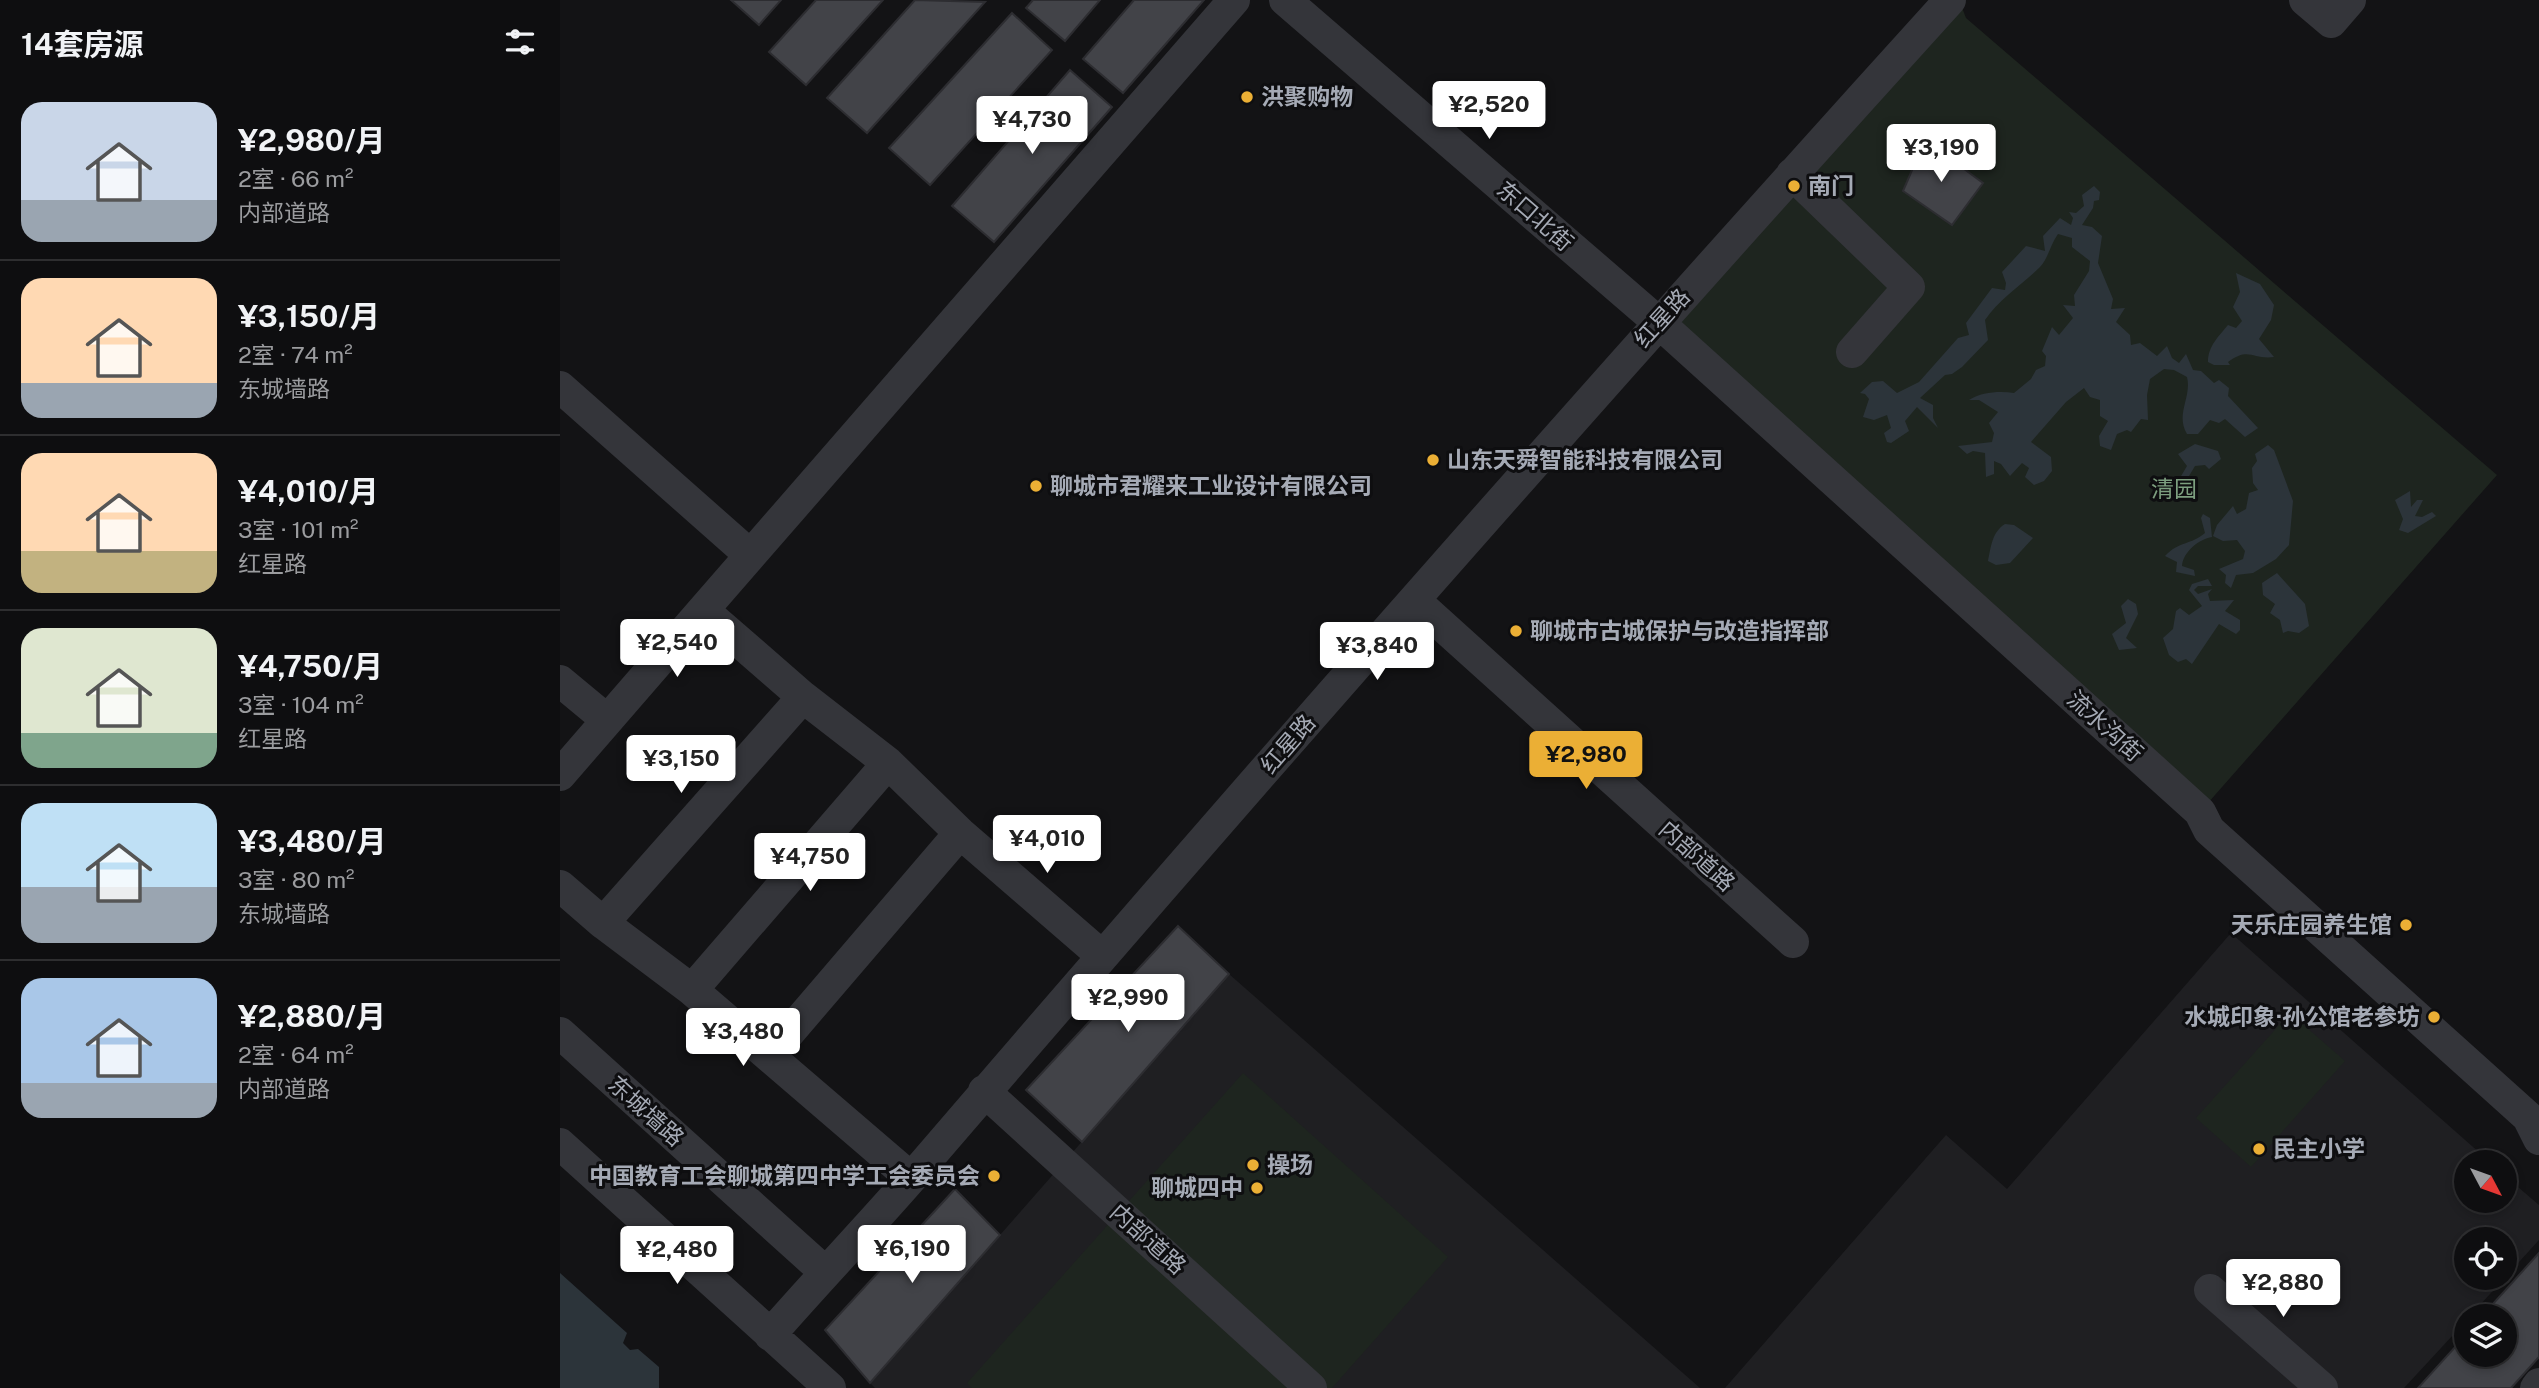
<!DOCTYPE html>
<html lang="zh">
<meta charset="utf-8">
<style>
:root{--surface:#0e0e10;--page:#1c1c1e;--text:#f1f3f6;--muted:#9b9c9f;--line:#2e2e30;--accent:#ebaf35}
body{margin:0;font-family:"Public Sans","Noto Sans SC",sans-serif;background:var(--page);color:var(--text);height:100vh;display:flex;flex-direction:column;font-size:26px;white-space:nowrap}
*{box-sizing:border-box;margin:0}
p{font-size:23px;color:var(--muted)}
.icon{flex:none;width:38px;height:38px;fill:none;stroke:currentColor;stroke-width:2;stroke-linecap:round;stroke-linejoin:round}
.map{position:relative;flex:1;overflow:hidden}
.drawer{display:flex;flex-direction:column;background:var(--surface);width:560px}
.drawer>*{flex:none}
.needle{width:46px;rotate:131deg}
.tools{position:absolute;left:1894px;top:1150px;display:grid;gap:14px}
.tools a{display:grid;place-items:center;width:63px;height:63px;border-radius:50%;background:var(--surface);box-shadow:0 4px 10px #0003,0 0 0 2px var(--line);font-size:35px}
.price{position:absolute;translate:-50% -60px;padding:0 16px;border-radius:7px;background:#fff;color:#222;font-size:23px;line-height:46px;filter:drop-shadow(0 2px 4px #0008)}
.price::after{content:'';position:absolute;left:50%;top:42px;width:21px;height:16px;margin-left:-10px;background:inherit;clip-path:polygon(0 0,100% 0,50% 100%)}
.price.active{background:var(--accent);color:#111}
ul{padding:0;list-style:none}
li{display:flex;align-items:center;gap:21px;height:175px;padding:0 21px}
li+li{border-top:2px solid var(--line)}
li span{display:grid;place-items:center;flex:none;width:196px;height:140px;border-radius:21px;color:#555}
li>.icon{margin-inline-start:auto}
span .icon{width:84px;height:84px;fill:#fffc;stroke-width:1}
li b{font-size:30px}
h2{display:flex;justify-content:space-between;align-items:center;height:84px;padding:0 21px;font-size:30px}
main{display:flex;flex:1;min-height:0}
.map>svg:first-child{display:block}
.built{fill:#1f1f22;fill-rule:evenodd}
.green{fill:#1e251f}
.water{fill:#2c343a}
.building{fill:#424348;stroke:#2d2d31;stroke-width:2}
.lines{fill:none;stroke-linecap:round;stroke-linejoin:round}
.minor{stroke:#34353a;stroke-width:32}
.poi-dot{fill:#ebaf35;stroke:#0e0e10;stroke-width:2.5}
.labels{text-anchor:middle;stroke-width:6;stroke-linejoin:round;paint-order:stroke}
.poi-label{font-size:23px;font-weight:bold;fill:#a5aab5;stroke:#0e0e10;text-anchor:start}
.street-label{font-size:23px;fill:#a5aab5;stroke:#0e0e10}
.park-label{font-size:23px;fill:#7d9f7f;stroke:#0e0e10}
</style>
<main>
<section class="drawer">
<h2>14套房源<svg class="icon" aria-label="filters" viewBox="0 0 24 24"><path d="M4 7h16M4 17h16"/><circle cx="9" cy="7" r="2"/><circle cx="15" cy="17" r="2"/></svg></h2>
<ul>
<li><span style="background:linear-gradient(#c9d6e8 70%,#9aa5b1 0)"><svg class="icon" aria-label="home" viewBox="0 0 24 24"><path d="M3 11l9-7 9 7M6 9v11h12V9"/></svg></span><div><b>¥2,980/月</b><p>2室 · 66 m²</p><p>内部道路</p></div></li>
<li><span style="background:linear-gradient(#ffd9b3 75%,#9aa5b1 0)"><svg class="icon" aria-label="home" viewBox="0 0 24 24"><path d="M3 11l9-7 9 7M6 9v11h12V9"/></svg></span><div><b>¥3,150/月</b><p>2室 · 74 m²</p><p>东城墙路</p></div></li>
<li><span style="background:linear-gradient(#ffd9b3 70%,#c2b280 0)"><svg class="icon" aria-label="home" viewBox="0 0 24 24"><path d="M3 11l9-7 9 7M6 9v11h12V9"/></svg></span><div><b>¥4,010/月</b><p>3室 · 101 m²</p><p>红星路</p></div></li>
<li><span style="background:linear-gradient(#dfe7d0 75%,#7fa58c 0)"><svg class="icon" aria-label="home" viewBox="0 0 24 24"><path d="M3 11l9-7 9 7M6 9v11h12V9"/></svg></span><div><b>¥4,750/月</b><p>3室 · 104 m²</p><p>红星路</p></div></li>
<li><span style="background:linear-gradient(#bfe0f5 60%,#9aa5b1 0)"><svg class="icon" aria-label="home" viewBox="0 0 24 24"><path d="M3 11l9-7 9 7M6 9v11h12V9"/></svg></span><div><b>¥3,480/月</b><p>3室 · 80 m²</p><p>东城墙路</p></div></li>
<li><span style="background:linear-gradient(#a9c7e8 75%,#9aa5b1 0)"><svg class="icon" aria-label="home" viewBox="0 0 24 24"><path d="M3 11l9-7 9 7M6 9v11h12V9"/></svg></span><div><b>¥2,880/月</b><p>2室 · 64 m²</p><p>内部道路</p></div></li>
</ul>
</section>
<div class="map">
<svg width="1979" height="1388" viewBox="0 0 1979 1388">
<rect width="100%" height="100%" fill="#131315"/>
<!-- built -->
<path class="built" d="M 1671,933 L 1930,1162 L 1906,1162 L 1906,1200 L 1944,1200 L 1944,1175 L 1979,1205 L 1979,1240 L 1910,1316 L 1906,1316 L 1906,1321 L 1844,1388 L 1165,1388 L 1386,1135 L 1447,1189 ZM 1906,1239 L 1944,1239 L 1944,1278 L 1906,1278 Z
M 669,974 L 1140,1388 L 315,1388 L 310,1383 Z"/>
<!-- green -->
<path class="green" d="M 1399,0 L 1406,18 L 1937,475 L 1640,812 L 1098,322 Z
M 1730,1013 L 1785,1061 L 1691,1167 L 1636,1118 Z
M 683,1073 L 888,1257 L 772,1388 L 412,1388 L 407,1383 Z"/>
<!-- water -->
<path class="water" d="M 1534,186 L 1540,192 L 1539,200 L 1534,201 L 1533,208 L 1522,225 L 1532,227 L 1542,236 L 1538,263 L 1553,299 L 1551,309 L 1565,308 L 1556,322 L 1570,335 L 1571,345 L 1580,343 L 1597,356 L 1607,346 L 1612,358 L 1619,363 L 1626,354 L 1633,370 L 1641,371 L 1654,383 L 1659,380 L 1669,388 L 1668,396 L 1698,428 L 1685,437 L 1665,419 L 1659,423 L 1650,420 L 1638,434 L 1627,434 C 1615,414 1632,397 1627,377 L 1614,370 L 1604,369 L 1590,379 L 1587,395 L 1588,420 L 1581,419 L 1571,432 L 1567,430 L 1557,434 L 1551,450 L 1540,446 L 1539,436 L 1548,421 L 1540,416 L 1540,400 L 1530,397 L 1524,388 L 1506,402 L 1471,442 L 1491,457 L 1492,471 L 1484,481 L 1474,485 L 1465,477 L 1469,468 L 1462,463 L 1450,476 L 1441,464 L 1434,461 L 1434,474 L 1426,477 L 1425,453 L 1413,451 L 1407,454 L 1398,446 L 1432,442 L 1434,433 L 1429,423 L 1438,412 L 1419,400 L 1409,400 C 1422,392 1439,391 1454,393 L 1471,379 L 1476,370 L 1485,366 L 1486,356 L 1482,351 L 1492,327 L 1499,335 L 1513,318 L 1503,305 L 1515,306 L 1514,295 L 1529,271 L 1530,261 L 1512,247 L 1512,238 L 1498,234 C 1490,245 1489,257 1480,267 C 1462,285 1440,298 1425,320 L 1428,340 L 1402,367 L 1392,374 L 1385,375 L 1360,398 L 1373,405 L 1373,418 L 1378,428 L 1357,407 L 1345,421 L 1349,431 L 1331,443 L 1327,442 L 1324,433 L 1331,428 L 1327,415 L 1314,420 L 1303,417 L 1309,399 L 1305,394 L 1300,393 L 1312,382 L 1323,381 L 1337,393 L 1359,382 L 1398,338 L 1409,335 L 1406,323 L 1432,288 L 1445,290 L 1446,283 L 1442,272 L 1466,246 L 1485,251 L 1483,236 L 1500,218 L 1511,225 L 1513,218 L 1509,212 L 1516,213 L 1524,206 L 1522,195 Z
M 1676,273 L 1700,284 L 1714,305 L 1711,320 L 1699,339 L 1714,357 C 1693,360 1689,346 1668,362 L 1670,365 L 1654,365 L 1648,362 C 1648,346 1659,336 1668,325 L 1676,328 L 1682,321 L 1673,307 L 1680,292 Z
M 1635,444 L 1658,451 L 1661,459 L 1649,469 L 1645,465 L 1635,466 L 1629,476 L 1627,488 L 1611,493 L 1627,466 L 1618,454 Z
M 1708,445 L 1714,450 L 1733,501 L 1729,545 L 1716,559 L 1693,573 L 1676,575 L 1671,588 L 1665,583 L 1666,575 L 1659,569 L 1683,559 L 1685,551 L 1677,540 L 1663,541 L 1653,536 L 1657,525 L 1673,506 L 1677,514 L 1686,509 L 1689,493 L 1698,490 L 1693,483 L 1692,468 L 1697,461 L 1695,454 Z
M 1850,491 L 1851,507 L 1857,500 L 1863,500 L 1855,516 L 1862,517 L 1872,512 L 1876,516 L 1848,533 L 1839,530 L 1843,519 L 1835,500 Z
M 1643,514 L 1650,518 L 1652,537 C 1639,539 1623,552 1622,566 L 1634,570 L 1635,576 L 1616,572 L 1617,562 L 1605,556 C 1619,541 1631,545 1645,533 L 1641,518 Z
M 1445,524 L 1454,525 L 1473,538 L 1450,563 L 1436,565 L 1428,561 C 1431,547 1432,532 1445,524 Z
M 1717,573 L 1745,604 L 1749,626 L 1739,633 L 1728,631 L 1723,633 L 1720,620 L 1710,613 L 1715,604 L 1703,595 L 1702,583 Z
M 1648,579 L 1652,586 L 1638,586 L 1634,590 L 1638,594 L 1652,589 L 1648,594 L 1650,601 L 1674,600 L 1665,611 L 1680,620 L 1680,630 L 1676,634 L 1659,624 L 1632,664 L 1626,659 L 1618,662 L 1609,655 L 1603,638 L 1613,629 L 1616,611 L 1620,608 L 1629,615 L 1642,606 L 1629,590 L 1632,584 Z
M 1568,599 L 1576,604 L 1578,614 L 1566,638 L 1577,648 L 1559,650 L 1552,634 L 1566,623 L 1561,606 Z
M 0,1273 L 67,1333 L 63,1343 L 70,1350 L 78,1349 L 99,1367 L 99,1388 L 0,1388 Z"/>
<!-- building -->
<path class="building" d="M 171,0 L 221,0 L 199,25 Z
M 256,0 L 323,0 L 246,85 L 209,52 Z
M 355,0 L 425,2 L 307,133 L 267,98 Z
M 473,0 L 540,0 L 505,41 L 466,8 Z
M 574,0 L 644,0 L 563,93 L 523,59 Z
M 452,13 L 492,50 L 370,185 L 329,148 Z
M 510,70 L 552,107 L 434,242 L 392,206 Z
M 1365,140 L 1423,183 L 1392,225 L 1343,191 Z
M 618,926 L 669,974 L 522,1142 L 466,1090 Z
M 395,1189 L 440,1235 L 310,1383 L 265,1330 Z
M 1979,1253 L 1979,1357 L 1951,1388 L 1858,1388 L 1906,1335 L 1906,1354 L 1944,1354 L 1944,1316 L 1922,1316 Z"/>
<g class="lines">
<!-- minor -->
<path class="minor" d="M 725,0 L 1098,322 L 1640,812 L 1649,830 L 1968,1117 L 1979,1139
M 1745,0 L 1771,22 L 1790,0
M 1232,174 L 1349,287 L 1292,352
M 0,387 L 190,555
M 854,600 L 1233,942
M 143,610 L 674,0
M 0,681 L 47,720
M 0,775 L 143,610 L 243,697 L 328,763 L 400,833 L 541,955
M 0,886 L 43,923 L 243,697
M 43,923 L 132,990 L 351,1178
M 132,990 L 328,763
M 0,1033 L 265,1272
M 209,1056 L 400,833
M 424,1091 L 751,1388
M 0,1144 L 270,1388
M 1650,1290 L 1762,1388
M 210,1335 C 257,1281 307,1229 354,1175 C 694,779 1039,387 1390,0
M 1976,1388 L 1979,1384"/>
</g>
<!-- markers -->
<g class="poi-dot">
<circle cx="687" cy="97" r="7"/>
<circle cx="1234" cy="186" r="7"/>
<circle cx="873" cy="460" r="7"/>
<circle cx="476" cy="486" r="7"/>
<circle cx="956" cy="631" r="7"/>
<circle cx="1846" cy="925" r="7"/>
<circle cx="1874" cy="1017" r="7"/>
<circle cx="1699" cy="1149" r="7"/>
<circle cx="693" cy="1165" r="7"/>
<circle cx="434" cy="1176" r="7"/>
<circle cx="697" cy="1188" r="7"/>
</g>
<g class="labels">
<!-- poi labels -->
<g class="poi-label">
<text x="701" y="105">洪聚购物</text>
<text x="1248" y="194">南门</text>
<text x="887" y="468">山东天舜智能科技有限公司</text>
<text x="490" y="494">聊城市君耀来工业设计有限公司</text>
<text x="970" y="639">聊城市古城保护与改造指挥部</text>
<text x="1832" y="933" text-anchor="end">天乐庄园养生馆</text>
<text x="1860" y="1025" text-anchor="end">水城印象·孙公馆老参坊</text>
<text x="1713" y="1157">民主小学</text>
<text x="707" y="1173">操场</text>
<text x="420" y="1184" text-anchor="end">中国教育工会聊城第四中学工会委员会</text>
<text x="683" y="1196" text-anchor="end">聊城四中</text>
</g>
<!-- street labels -->
<g class="street-label">
<text transform="translate(975 216) rotate(41)" y="8">东口北街</text>
<text transform="translate(1102 318) rotate(-48)" y="8">红星路</text>
<text transform="translate(1545 726) rotate(42)" y="8">流水沟街</text>
<text transform="translate(728 744) rotate(-49)" y="8">红星路</text>
<text transform="translate(1137 856) rotate(42)" y="8">内部道路</text>
<text transform="translate(86 1111) rotate(42)" y="8">东城墙路</text>
<text transform="translate(588 1239) rotate(42)" y="8">内部道路</text>
</g>
<!-- park labels -->
<g class="park-label">
<text x="1614" y="497">清园</text>
</g>
</g>
</svg>
<div class="tools">
<a><svg class="needle" viewBox="-14 -14 28 28"><path d="M0-13l5 13h-10z" fill="#e53935"/><path d="M0 13l5-13h-10z" fill="#9b9c9f"/></svg></a>
<a><svg class="icon" aria-label="locate" viewBox="0 0 24 24"><circle cx="12" cy="12" r="6"/><path d="M12 2v4M12 18v4M2 12h4M18 12h4"/></svg></a>
<a><svg class="icon" aria-label="layers" viewBox="0 0 24 24"><path d="M12 4l9 5-9 5-9-5zM3 14l9 5 9-5"/></svg></a>
</div>
<b class="price" style="left:929px;top:141px">¥2,520</b>
<b class="price" style="left:472px;top:156px">¥4,730</b>
<b class="price" style="left:1381px;top:184px">¥3,190</b>
<b class="price" style="left:117px;top:679px">¥2,540</b>
<b class="price" style="left:817px;top:682px">¥3,840</b>
<b class="price active" style="left:1026px;top:791px">¥2,980</b>
<b class="price" style="left:121px;top:795px">¥3,150</b>
<b class="price" style="left:487px;top:875px">¥4,010</b>
<b class="price" style="left:250px;top:893px">¥4,750</b>
<b class="price" style="left:568px;top:1034px">¥2,990</b>
<b class="price" style="left:183px;top:1068px">¥3,480</b>
<b class="price" style="left:352px;top:1285px">¥6,190</b>
<b class="price" style="left:117px;top:1286px">¥2,480</b>
<b class="price" style="left:1723px;top:1319px">¥2,880</b>
</div>
</main>
